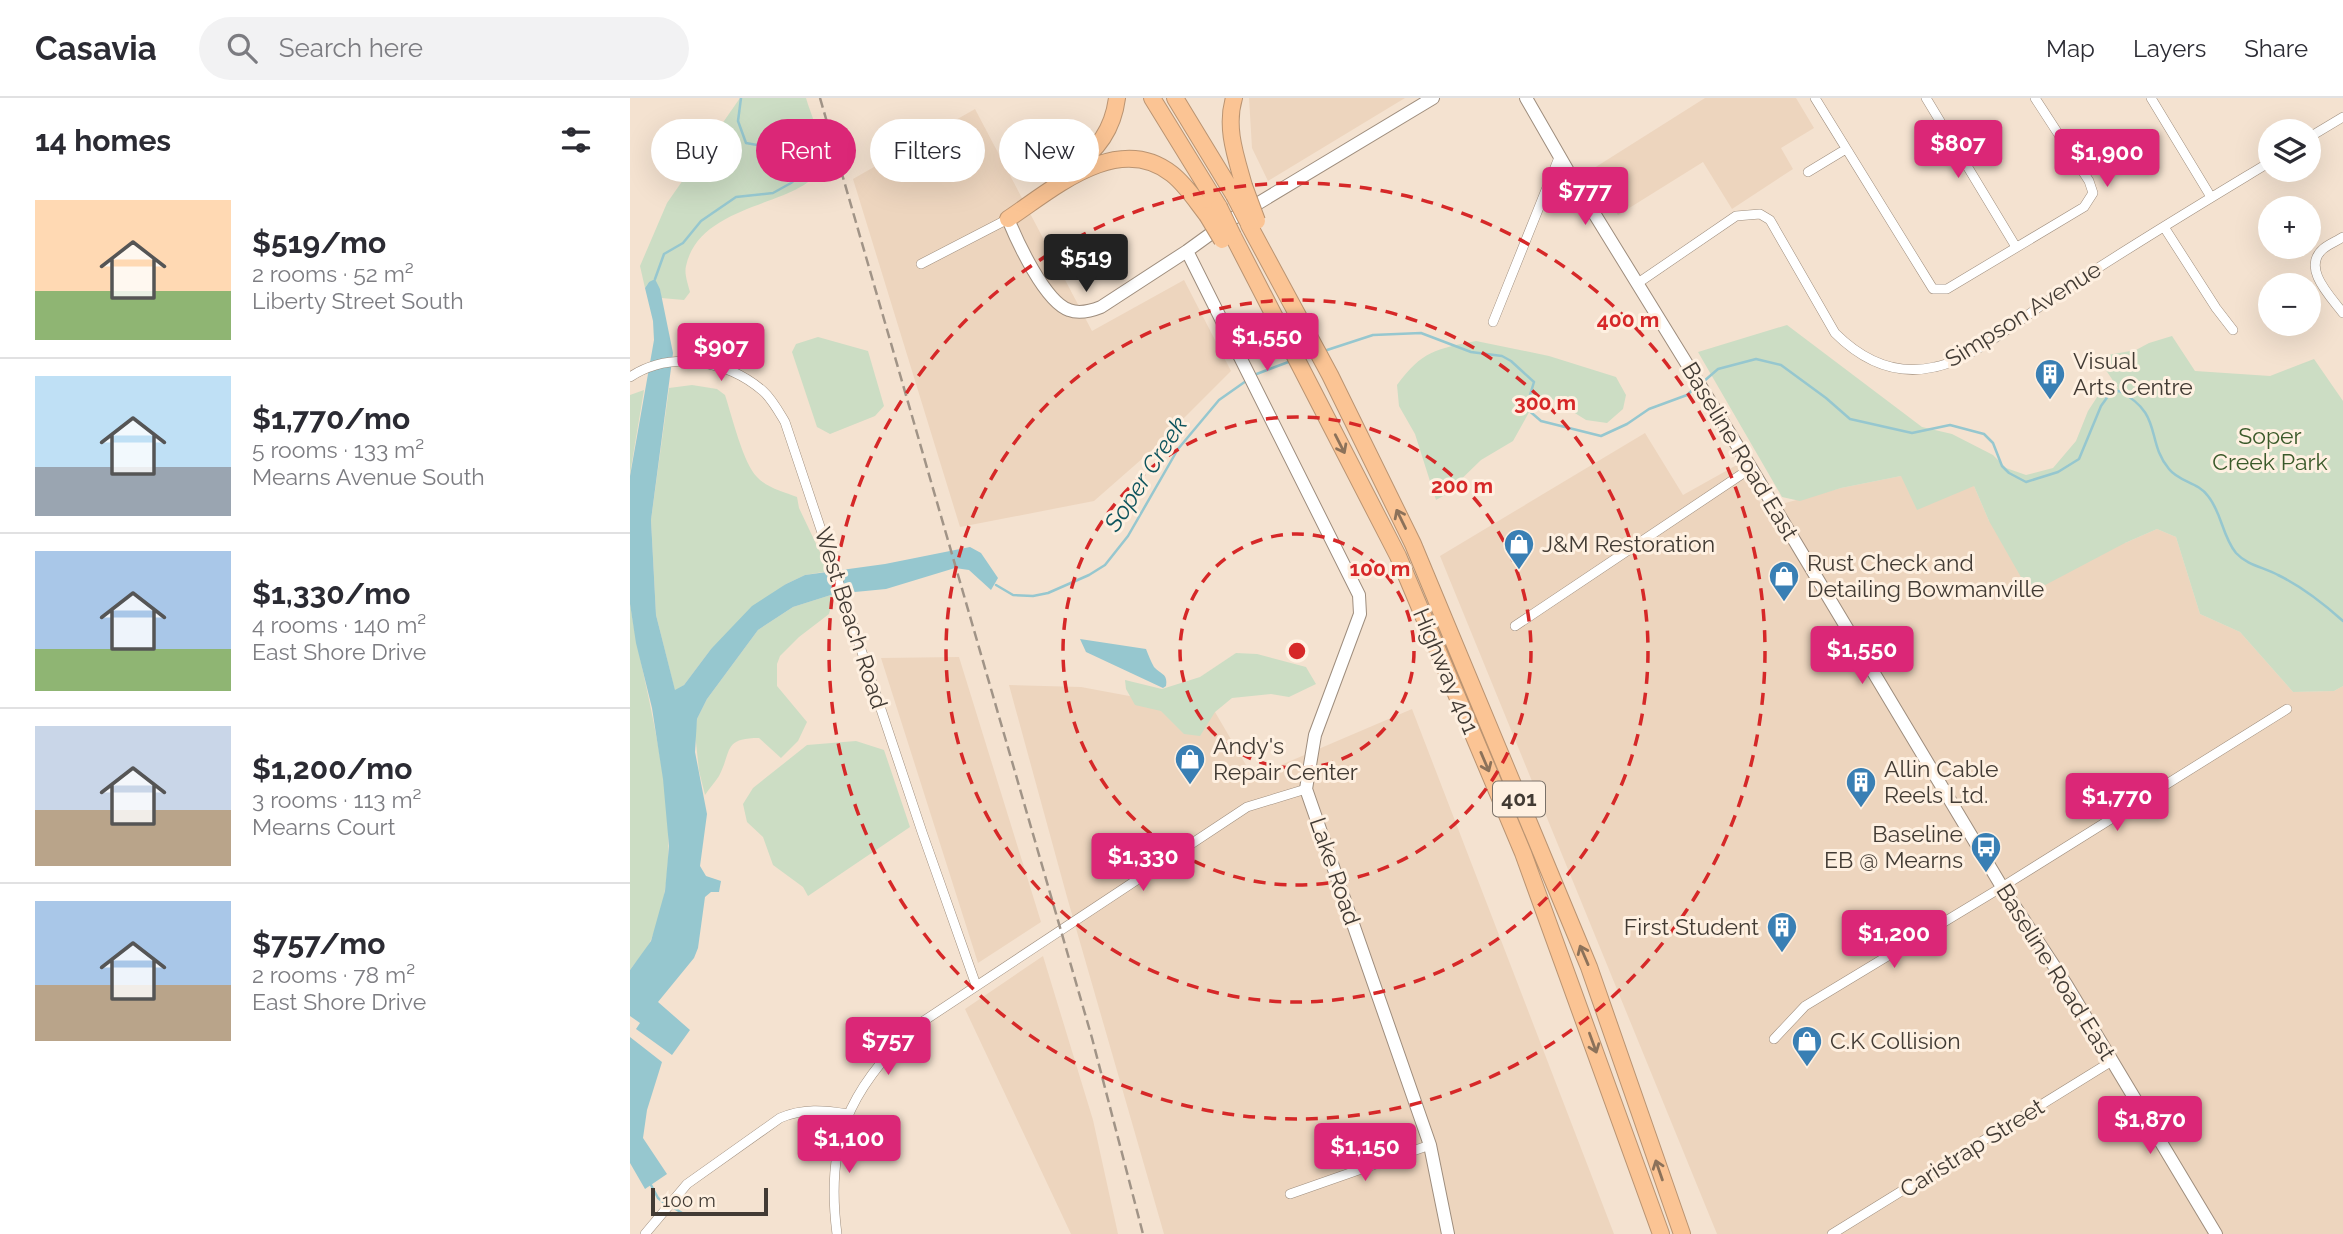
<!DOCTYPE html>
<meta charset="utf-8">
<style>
:root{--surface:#fff;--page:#f2f2f3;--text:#2b2b33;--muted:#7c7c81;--line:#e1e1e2;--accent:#db2777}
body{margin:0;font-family:Raleway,sans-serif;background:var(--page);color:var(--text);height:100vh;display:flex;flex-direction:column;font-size:26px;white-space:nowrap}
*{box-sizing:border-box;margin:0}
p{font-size:23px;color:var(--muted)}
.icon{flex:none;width:38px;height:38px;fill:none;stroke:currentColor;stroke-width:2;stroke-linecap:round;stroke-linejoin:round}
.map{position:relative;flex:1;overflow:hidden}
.panel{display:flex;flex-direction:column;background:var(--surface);width:630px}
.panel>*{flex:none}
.guide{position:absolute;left:21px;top:21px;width:665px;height:63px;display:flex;gap:14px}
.fabs{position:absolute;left:1628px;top:21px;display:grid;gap:14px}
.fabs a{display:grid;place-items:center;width:63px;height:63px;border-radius:50%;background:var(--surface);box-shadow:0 7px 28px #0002;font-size:35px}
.scale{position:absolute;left:21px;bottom:18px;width:117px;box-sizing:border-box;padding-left:7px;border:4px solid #423b34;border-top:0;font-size:19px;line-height:24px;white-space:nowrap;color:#423b34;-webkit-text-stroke:5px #fef0e1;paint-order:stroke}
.price{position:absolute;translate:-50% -60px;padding:0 16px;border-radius:7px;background:var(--accent);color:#fff;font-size:23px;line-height:46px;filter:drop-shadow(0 2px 4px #0008)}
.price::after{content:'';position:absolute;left:50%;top:42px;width:21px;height:16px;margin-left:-10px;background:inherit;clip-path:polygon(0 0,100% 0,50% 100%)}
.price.selected{background:#222;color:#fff}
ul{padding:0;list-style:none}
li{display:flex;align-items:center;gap:21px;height:175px;padding:0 35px}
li+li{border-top:2px solid var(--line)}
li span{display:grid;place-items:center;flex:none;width:196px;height:140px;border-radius:0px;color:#555}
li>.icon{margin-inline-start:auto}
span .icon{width:84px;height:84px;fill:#fffc;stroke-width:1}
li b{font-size:30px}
h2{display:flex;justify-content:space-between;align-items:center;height:84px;padding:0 35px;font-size:30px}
.tag{padding:0 24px;border-radius:32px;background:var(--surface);box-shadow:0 7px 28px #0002;font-size:24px;line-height:63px}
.tag.selected{background:var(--accent);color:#fff}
header{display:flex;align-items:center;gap:42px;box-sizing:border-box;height:98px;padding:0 35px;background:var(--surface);border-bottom:2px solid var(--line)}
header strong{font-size:33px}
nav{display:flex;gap:38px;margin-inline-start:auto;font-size:24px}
.search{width:490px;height:63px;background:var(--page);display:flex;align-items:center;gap:18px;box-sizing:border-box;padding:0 24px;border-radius:38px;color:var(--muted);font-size:26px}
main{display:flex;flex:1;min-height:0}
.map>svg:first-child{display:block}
.built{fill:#edd5be}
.green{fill:#ccddc4}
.water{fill:#96c7cf}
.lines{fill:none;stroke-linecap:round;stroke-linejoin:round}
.stream{stroke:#96c7cf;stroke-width:2.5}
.street-casing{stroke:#9e8d7d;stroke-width:10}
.secondary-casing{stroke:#9e8d7d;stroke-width:14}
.highway-casing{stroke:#ba9472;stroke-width:18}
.street{stroke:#fff;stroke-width:9}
.secondary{stroke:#fff;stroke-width:12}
.highway{stroke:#fbc494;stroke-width:16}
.rail{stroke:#a19487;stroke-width:2.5;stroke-dasharray:10 5;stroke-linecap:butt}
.highway-bridge-casing{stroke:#ba9472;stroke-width:18;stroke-linecap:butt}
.highway-bridge{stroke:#fbc494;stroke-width:16}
.oneway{stroke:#8c725a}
.ring{fill:none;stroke:#d62828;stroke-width:3.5;stroke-dasharray:12 9}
.labels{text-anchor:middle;stroke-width:6;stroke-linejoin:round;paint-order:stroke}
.shield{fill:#fef0e1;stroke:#7a7168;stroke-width:2}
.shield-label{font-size:21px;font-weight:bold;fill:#423b34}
.street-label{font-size:23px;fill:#423b34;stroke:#fef0e1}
.poi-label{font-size:23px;fill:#423b34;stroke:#fef0e1;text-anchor:start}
.park-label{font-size:23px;fill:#3a5a2a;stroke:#fef0e1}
.water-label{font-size:24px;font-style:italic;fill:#0f555e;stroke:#fef0e1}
.centre{fill:#d62828;stroke:#fef0e1;stroke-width:3.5}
.ring-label{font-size:21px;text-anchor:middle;font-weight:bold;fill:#d62828;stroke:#fef0e1;stroke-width:6;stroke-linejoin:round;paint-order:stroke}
</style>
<header>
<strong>Casavia</strong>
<div class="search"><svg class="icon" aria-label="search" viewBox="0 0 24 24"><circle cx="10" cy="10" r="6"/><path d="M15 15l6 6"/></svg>Search here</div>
<nav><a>Map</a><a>Layers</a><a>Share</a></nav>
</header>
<main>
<section class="panel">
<h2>14 homes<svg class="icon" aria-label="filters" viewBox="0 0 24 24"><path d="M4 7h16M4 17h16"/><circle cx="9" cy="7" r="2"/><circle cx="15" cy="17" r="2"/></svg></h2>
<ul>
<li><span style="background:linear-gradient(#ffd9b3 65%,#8fb573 0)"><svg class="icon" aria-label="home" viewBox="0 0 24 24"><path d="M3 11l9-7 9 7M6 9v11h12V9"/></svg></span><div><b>$519/mo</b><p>2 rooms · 52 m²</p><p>Liberty Street South</p></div></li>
<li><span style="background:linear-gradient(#bfe0f5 65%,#9aa5b1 0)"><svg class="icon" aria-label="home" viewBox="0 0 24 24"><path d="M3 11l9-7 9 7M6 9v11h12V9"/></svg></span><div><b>$1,770/mo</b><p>5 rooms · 133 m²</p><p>Mearns Avenue South</p></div></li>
<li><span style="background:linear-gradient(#a9c7e8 70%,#8fb573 0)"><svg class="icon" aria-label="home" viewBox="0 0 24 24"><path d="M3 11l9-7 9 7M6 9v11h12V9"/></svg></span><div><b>$1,330/mo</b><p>4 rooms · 140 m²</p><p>East Shore Drive</p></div></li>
<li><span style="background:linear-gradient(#c9d6e8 60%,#b9a48a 0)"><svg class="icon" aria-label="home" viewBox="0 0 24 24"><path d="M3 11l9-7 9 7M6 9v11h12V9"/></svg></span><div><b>$1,200/mo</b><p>3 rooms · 113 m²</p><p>Mearns Court</p></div></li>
<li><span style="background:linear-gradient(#a9c7e8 60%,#b9a48a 0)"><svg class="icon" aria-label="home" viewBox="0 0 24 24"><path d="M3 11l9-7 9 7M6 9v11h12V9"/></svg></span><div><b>$757/mo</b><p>2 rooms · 78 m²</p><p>East Shore Drive</p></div></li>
</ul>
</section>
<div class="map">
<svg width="1713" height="1136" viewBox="0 0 1713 1136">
<rect width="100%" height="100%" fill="#f4e2d0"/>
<!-- built -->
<path class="built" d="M 619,0 L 775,0 L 638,83 L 622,50 Z
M 1075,0 L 1166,0 L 1184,30 L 1151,50 L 1163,71 L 1102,111 L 1073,64 L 988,117 L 961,72 Z
M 345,11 L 462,233 L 554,182 L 601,273 L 521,353 L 464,403 L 330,429 L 223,81 Z
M 1015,335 L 1053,397 L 1112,364 L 1133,411 L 1211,390 L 1271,378 L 1344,388 L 1359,423 L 1495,445 L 1527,431 L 1546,439 L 1570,516 L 1610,534 L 1663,594 L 1704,593 L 1713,588 L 1713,1136 L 1087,1136 L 810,458 Z
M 329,559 L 411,824 L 348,865 L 251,560 Z
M 379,587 L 451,589 L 585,614 L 623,679 L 782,611 L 984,1136 L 534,1136 L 437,799 Z
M 413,858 L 463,1022 L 488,1136 L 441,1136 L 335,911 Z"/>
<!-- green -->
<path class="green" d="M 110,0 L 176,0 C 182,21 196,47 190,68 C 179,108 70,102 56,168 C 54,176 58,186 60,194 L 54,202 L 31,200 L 30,191 L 19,184 L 15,190 L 10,168 L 37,105 Z
M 1157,227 L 1292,329 L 1322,336 L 1363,357 L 1376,370 L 1396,377 L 1423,370 L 1446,343 L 1458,313 L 1471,293 L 1488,290 L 1467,259 L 1506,252 L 1519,245 L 1542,238 L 1565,273 L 1640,278 L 1684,261 L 1713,303 L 1713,588 L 1704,593 L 1663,594 L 1610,534 L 1570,516 L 1546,439 L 1527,431 L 1495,445 L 1400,495 L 1359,423 L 1344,388 L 1287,412 L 1271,378 L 1211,390 L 1170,403 L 1152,399 L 1068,254 Z
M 188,239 L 238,253 L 254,308 L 245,318 L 200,336 L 187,329 L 162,254 L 166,246 Z
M 846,243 L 919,258 L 986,279 L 996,297 L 993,311 L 977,325 L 956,322 L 916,297 L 907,300 L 883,343 L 851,362 L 815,397 L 806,402 L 785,336 L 769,308 L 767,287 C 792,253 806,251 846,243 Z
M 62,287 L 87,291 L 95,297 C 102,318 113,365 127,379 C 137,390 154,394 167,399 L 169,410 L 199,473 L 175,477 L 156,486 L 81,551 L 54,587 L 45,593 L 26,517 L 21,422 L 39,290 Z
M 14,292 L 0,376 L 0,297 Z
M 204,496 L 199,516 L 169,539 L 150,558 L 147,566 L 147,588 L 177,624 L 168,643 L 151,660 L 129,640 C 93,640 102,653 89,678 C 85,684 79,691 75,697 L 69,673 L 65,635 L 67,621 L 77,601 L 128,532 L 163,509 Z
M 0,506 C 16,609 64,741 21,842 C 17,852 7,862 0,872 Z
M 606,555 L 627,556 L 676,569 L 686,586 L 659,599 L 641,596 L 602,600 L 585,614 L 570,638 L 554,636 L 531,613 L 505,607 L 496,591 L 495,582 L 532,591 L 570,579 Z
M 226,643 L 254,652 L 280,729 L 178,798 L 173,789 L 143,767 L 133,739 L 117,724 L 113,706 L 123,690 L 177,647 Z"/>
<!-- water -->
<path class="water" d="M 25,181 L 30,191 L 43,255 L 21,422 L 26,517 L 45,592 L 54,587 L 81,551 L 122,508 L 156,486 L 175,477 L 255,466 L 340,449 L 351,455 L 368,480 L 361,492 L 339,472 L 325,470 L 256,491 L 204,496 L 163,509 L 128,532 L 77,601 L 67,621 L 65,654 L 77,716 L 70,768 L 76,778 L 91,783 L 89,794 L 81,794 L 75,799 L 68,850 L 64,860 L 28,904 L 60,932 L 42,957 L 6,931 L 10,925 L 0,918 L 0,872 L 21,843 L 35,793 L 39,748 L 33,681 L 22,610 L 6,545 L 0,506 L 0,378 L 24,242 L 23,223 L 15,190 L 19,184 Z
M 450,541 L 516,551 C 518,556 521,564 524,569 C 531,577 538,575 536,588 L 533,590 L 456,554 Z
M 0,939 L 32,964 L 17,1012 L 13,1040 L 37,1076 L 15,1091 L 0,1065 Z"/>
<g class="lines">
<!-- stream -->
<path class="stream" d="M 25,181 L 34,156 L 53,145 L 71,123 L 106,99 L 143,95 L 161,85 L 175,73 L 176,56 L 163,44 L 138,49 L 116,45 L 108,23 L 111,0
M 694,253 L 743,237 L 791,235 L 841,254 L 872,258 L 881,263 L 904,284 L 896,310 L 911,323 L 971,338 L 997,326 L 1019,311 L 1057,297 L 1065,290
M 624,277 L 661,263
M 1073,284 L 1088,271 L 1126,261 L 1151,267 L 1196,300 L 1220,321 L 1282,335 L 1320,327 L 1354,336 L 1363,345 L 1372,368 L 1379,375 L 1396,384 L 1428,374 L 1449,361 L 1471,308 L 1481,294 L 1489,293 C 1534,316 1515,342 1539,371 C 1549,384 1568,384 1578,398 C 1592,415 1592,438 1606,455 C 1618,468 1634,469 1648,477 C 1673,489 1693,505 1713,523
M 366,487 L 383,497 L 403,498 L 418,495 L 459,477 L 475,467 L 498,438 L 548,351 L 589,302 L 616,283
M 21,1087 L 28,1100 L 33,1104
M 44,1110 L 52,1115"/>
<!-- street casing -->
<g class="street-casing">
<path id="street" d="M 1185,0 L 1303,191 L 1317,191 L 1454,109 L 1463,95 L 1459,83 L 1405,0
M 1296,0 L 1386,149
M 1521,0 L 1581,99
M 1678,40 L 1713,19
M 1178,74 L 1216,51
M 1534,129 L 1586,210 L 1603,232
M 1713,139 C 1707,143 1699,146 1693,151 C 1671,170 1701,199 1713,215
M 291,166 L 378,121
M 1008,185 L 1106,118 L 1130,116 L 1140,122 L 1205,235 C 1233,263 1266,278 1305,269 C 1344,261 1394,218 1428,196 C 1497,150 1569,107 1640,64
M 863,224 L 930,57
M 0,279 C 41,252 97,262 133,293 C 142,301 149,314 155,324 L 292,734 L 346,887
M 885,528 L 1121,370
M 1144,941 L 1175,908 L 1372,789 L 1657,611
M 660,1096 L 800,1047
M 15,1136 L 57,1086 L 150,1020 C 173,1010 194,1012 218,1016
M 207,1136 C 195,1043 218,995 283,930 L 617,709 L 676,691
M 1202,1136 L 1482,963"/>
</g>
<!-- secondary casing -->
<g class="secondary-casing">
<path id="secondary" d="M 896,0 L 938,73 L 1121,370 L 1372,789 L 1436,886 L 1586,1136
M 378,121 C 387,143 415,204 439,212 C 449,216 461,213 471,209 L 557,153 L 597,124 L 803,0
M 557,153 L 729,497 L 730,516 L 685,637 L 676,691 L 800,1047 L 818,1136"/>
</g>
<!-- highway casing -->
<g class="highway-casing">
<path id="highway" d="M 522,0 L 589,109
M 545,0 L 604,97
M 604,0 C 595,30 606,59 614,88
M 441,70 C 468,53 483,31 487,0
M 378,121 C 423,91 488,33 542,76 C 556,87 566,103 577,117
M 619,127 L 700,277 L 783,446 L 959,869 L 1052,1136
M 603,138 L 768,458 L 893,755 L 1031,1136"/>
</g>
<!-- street -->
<use href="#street" class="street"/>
<!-- secondary -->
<use href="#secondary" class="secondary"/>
<!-- highway -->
<use href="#highway" class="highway"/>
<!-- rail -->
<path class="rail" d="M 190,0 L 462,940 L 513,1136"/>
<!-- highway-bridge casing -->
<g class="highway-bridge-casing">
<path id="highway-bridge" d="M 614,88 L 627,123
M 604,97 L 618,124
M 589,109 L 603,138
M 577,117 L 592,142"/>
</g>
<!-- highway-bridge -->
<use href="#highway-bridge" class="highway-bridge"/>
</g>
<!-- one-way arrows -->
<defs><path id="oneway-shaft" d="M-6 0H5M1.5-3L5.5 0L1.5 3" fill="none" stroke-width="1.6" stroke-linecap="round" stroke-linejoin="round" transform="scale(1.75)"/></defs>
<g class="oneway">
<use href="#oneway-shaft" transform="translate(710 346) rotate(63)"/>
<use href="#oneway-shaft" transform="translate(771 421) rotate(-116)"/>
<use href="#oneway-shaft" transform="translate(855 664) rotate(67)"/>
<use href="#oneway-shaft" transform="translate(954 857) rotate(-113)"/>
<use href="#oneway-shaft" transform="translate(963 945) rotate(70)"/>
<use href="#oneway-shaft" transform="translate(1029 1072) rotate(-109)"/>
</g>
<!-- distance rings -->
<g class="ring">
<circle cx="667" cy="553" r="117"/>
<circle cx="667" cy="553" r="234"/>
<circle cx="667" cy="553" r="351"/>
<circle cx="667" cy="553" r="468"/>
</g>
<!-- icons -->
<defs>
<g id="building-pin" transform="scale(1.575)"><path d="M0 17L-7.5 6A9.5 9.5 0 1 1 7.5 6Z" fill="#397fb4" stroke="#fef0e1"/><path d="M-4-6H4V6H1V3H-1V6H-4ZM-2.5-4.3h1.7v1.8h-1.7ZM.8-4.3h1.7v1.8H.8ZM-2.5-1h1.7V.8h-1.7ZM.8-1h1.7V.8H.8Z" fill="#fff"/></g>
<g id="shop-pin" transform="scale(1.575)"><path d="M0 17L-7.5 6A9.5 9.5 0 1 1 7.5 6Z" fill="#397fb4" stroke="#fef0e1"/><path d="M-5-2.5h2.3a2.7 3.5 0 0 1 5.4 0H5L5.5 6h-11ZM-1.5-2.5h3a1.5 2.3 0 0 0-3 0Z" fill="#fff"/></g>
<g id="bus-pin" transform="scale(1.575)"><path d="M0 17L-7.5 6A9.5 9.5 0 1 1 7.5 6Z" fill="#397fb4" stroke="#fef0e1"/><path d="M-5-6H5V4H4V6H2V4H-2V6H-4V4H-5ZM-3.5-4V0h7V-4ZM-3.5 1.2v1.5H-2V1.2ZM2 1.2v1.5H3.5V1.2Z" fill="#fff"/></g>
</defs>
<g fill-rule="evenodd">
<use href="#building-pin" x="1420" y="276"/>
<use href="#shop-pin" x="889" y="446"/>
<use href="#shop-pin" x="1154" y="478"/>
<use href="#shop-pin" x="560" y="661"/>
<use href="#building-pin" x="1231" y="684"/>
<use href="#bus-pin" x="1356" y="749"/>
<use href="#building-pin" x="1152" y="829"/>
<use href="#shop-pin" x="1177" y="943"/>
</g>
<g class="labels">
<!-- shield labels -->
<rect class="shield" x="863" y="683.5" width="52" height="35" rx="5"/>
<g class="shield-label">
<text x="889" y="708">401</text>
</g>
<!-- street labels -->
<g class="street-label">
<text transform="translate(1393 216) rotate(-32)" y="8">Simpson Avenue</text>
<text transform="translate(1110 353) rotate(59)" y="8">Baseline Road East</text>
<text transform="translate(221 520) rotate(72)" y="8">West Beach Road</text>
<text transform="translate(816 573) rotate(67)" y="8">Highway 401</text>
<text transform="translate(705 773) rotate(71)" y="8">Lake Road</text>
<text transform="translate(1426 874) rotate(58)" y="8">Baseline Road East</text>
<text transform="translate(1342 1050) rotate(-32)" y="8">Caristrap Street</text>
</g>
<!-- poi labels -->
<g class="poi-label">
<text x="1443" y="271">Visual<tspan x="1443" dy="26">Arts Centre</tspan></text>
<text x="912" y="454">J&amp;M Restoration</text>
<text x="1177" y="473">Rust Check and<tspan x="1177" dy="26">Detailing Bowmanville</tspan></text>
<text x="583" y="656">Andy's<tspan x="583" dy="26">Repair Center</tspan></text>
<text x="1254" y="679">Allin Cable<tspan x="1254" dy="26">Reels Ltd.</tspan></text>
<text x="1333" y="744" text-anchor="end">Baseline<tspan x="1333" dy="26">EB @ Mearns</tspan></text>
<text x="1129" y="837" text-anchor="end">First Student</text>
<text x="1200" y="951">C.K Collision</text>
</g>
<!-- park labels -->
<g class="park-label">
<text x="1640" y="346">Soper<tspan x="1640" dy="26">Creek Park</tspan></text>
</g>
<!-- water labels -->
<g class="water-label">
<text transform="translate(516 376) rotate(-57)" y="8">Soper Creek</text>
</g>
</g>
<circle cx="667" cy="553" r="10" class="centre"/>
<g class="ring-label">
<text x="998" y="229">400 m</text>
<text x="915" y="312">300 m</text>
<text x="832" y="395">200 m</text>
<text x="750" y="478">100 m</text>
</g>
</svg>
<div class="fabs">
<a><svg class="icon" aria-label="layers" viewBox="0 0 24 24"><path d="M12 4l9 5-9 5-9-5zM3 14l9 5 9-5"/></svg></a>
<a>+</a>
<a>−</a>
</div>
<div class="scale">100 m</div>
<b class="price" style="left:1328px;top:82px">$807</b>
<b class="price" style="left:1477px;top:91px">$1,900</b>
<b class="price" style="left:955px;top:129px">$777</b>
<b class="price selected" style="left:456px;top:196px">$519</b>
<b class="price" style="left:637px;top:275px">$1,550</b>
<b class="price" style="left:91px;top:285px">$907</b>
<b class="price" style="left:1232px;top:588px">$1,550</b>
<b class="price" style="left:1487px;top:735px">$1,770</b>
<b class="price" style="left:513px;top:795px">$1,330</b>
<b class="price" style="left:1264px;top:872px">$1,200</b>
<b class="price" style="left:258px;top:979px">$757</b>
<b class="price" style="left:1520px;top:1058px">$1,870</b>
<b class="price" style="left:219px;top:1077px">$1,100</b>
<b class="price" style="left:735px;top:1085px">$1,150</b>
<div class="guide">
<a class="tag">Buy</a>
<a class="tag selected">Rent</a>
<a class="tag">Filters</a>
<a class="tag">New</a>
</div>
</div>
</main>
